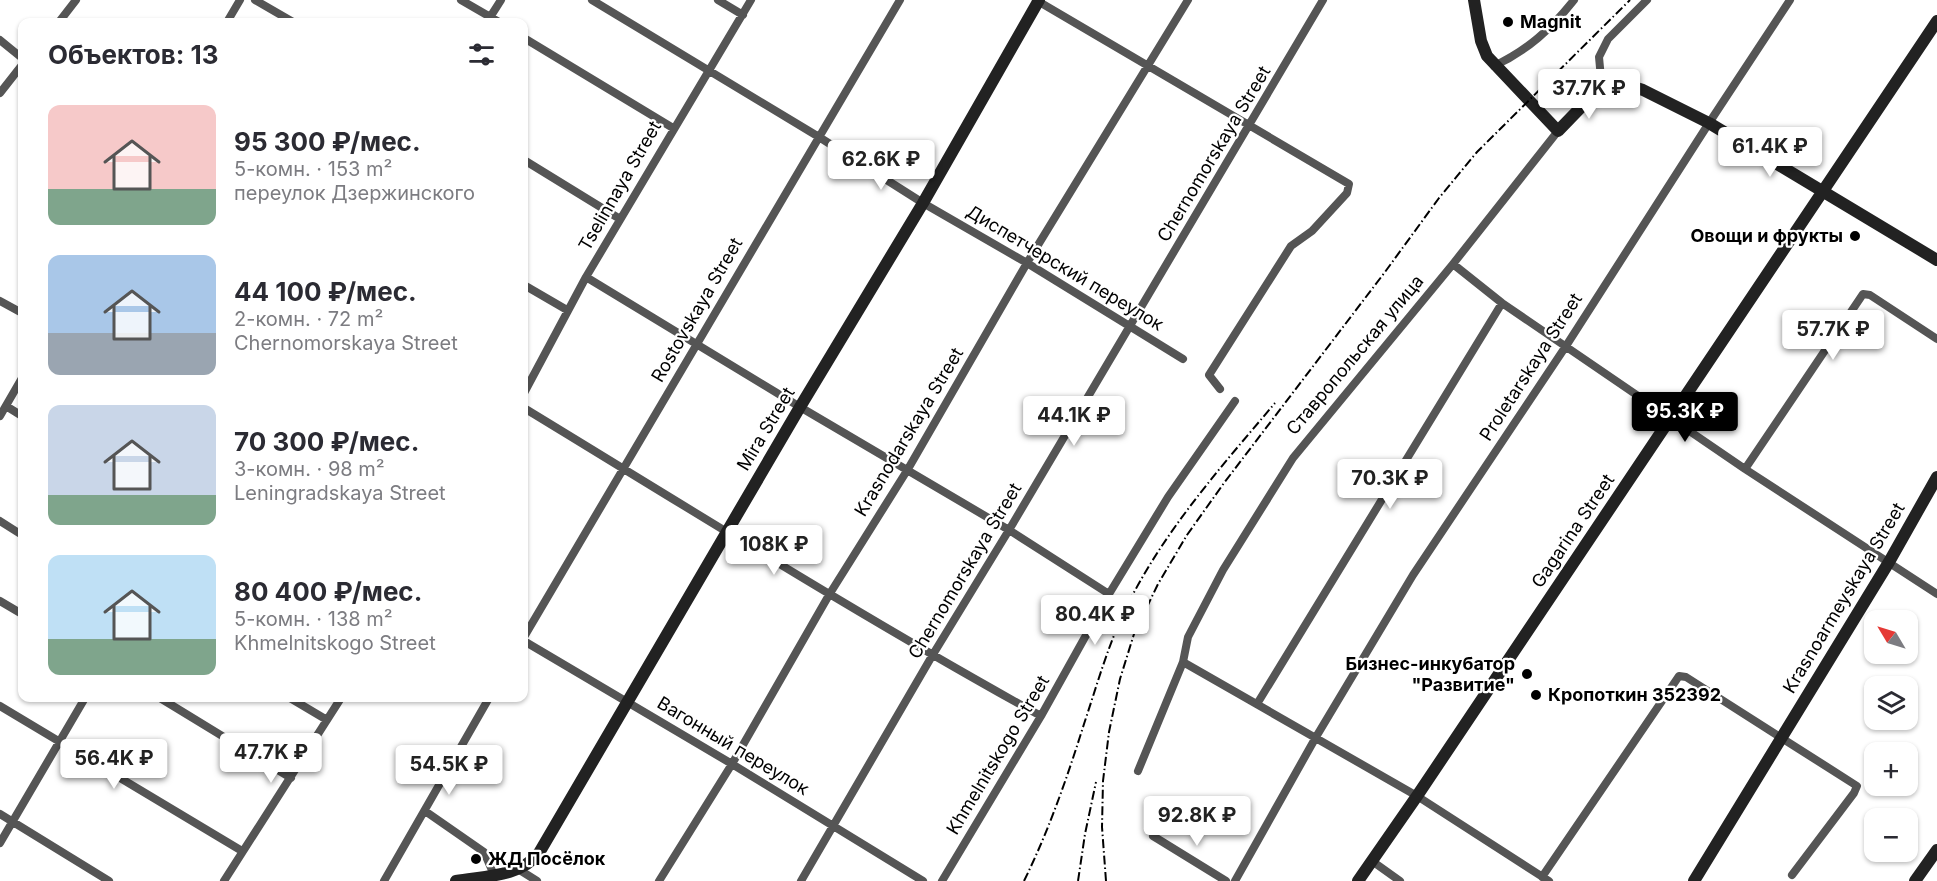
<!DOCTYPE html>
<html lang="ru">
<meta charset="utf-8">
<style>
:root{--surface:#fff;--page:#f7f7f7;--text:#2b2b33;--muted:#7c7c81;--accent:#000}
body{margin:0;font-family:Inter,sans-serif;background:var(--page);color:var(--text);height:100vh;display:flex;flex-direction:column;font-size:22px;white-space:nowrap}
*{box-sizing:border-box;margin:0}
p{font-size:20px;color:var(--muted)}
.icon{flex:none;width:33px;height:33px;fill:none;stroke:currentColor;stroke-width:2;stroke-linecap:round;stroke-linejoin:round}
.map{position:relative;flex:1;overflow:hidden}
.panel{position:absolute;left:18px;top:18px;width:510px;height:684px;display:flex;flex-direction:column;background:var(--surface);border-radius:12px;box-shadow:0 2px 4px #0004}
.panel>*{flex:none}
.needle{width:39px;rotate:308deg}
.tools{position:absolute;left:1864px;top:610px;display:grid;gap:12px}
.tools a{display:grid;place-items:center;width:54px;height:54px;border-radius:12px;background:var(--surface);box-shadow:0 2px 4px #0004;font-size:30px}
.price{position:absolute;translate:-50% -51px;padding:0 14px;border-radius:6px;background:#fff;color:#222;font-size:20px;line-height:39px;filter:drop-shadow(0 2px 3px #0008)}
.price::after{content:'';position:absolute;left:50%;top:36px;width:18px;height:14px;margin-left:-9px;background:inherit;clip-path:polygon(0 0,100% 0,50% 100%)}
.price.active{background:var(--accent);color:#fff}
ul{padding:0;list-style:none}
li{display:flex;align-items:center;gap:18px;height:150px;padding:0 30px}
li span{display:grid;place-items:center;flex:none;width:168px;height:120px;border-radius:12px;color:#555}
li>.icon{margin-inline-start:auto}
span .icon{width:72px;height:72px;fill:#fffc;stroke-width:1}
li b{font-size:26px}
h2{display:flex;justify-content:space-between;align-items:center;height:72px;padding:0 30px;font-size:26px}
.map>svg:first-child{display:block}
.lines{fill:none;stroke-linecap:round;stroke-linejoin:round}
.street{stroke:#555;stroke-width:8}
.secondary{stroke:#222;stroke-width:12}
.rail{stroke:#000;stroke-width:2;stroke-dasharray:9 3 1.5 3;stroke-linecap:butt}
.poi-dot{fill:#000;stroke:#fff;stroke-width:2}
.labels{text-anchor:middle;stroke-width:4.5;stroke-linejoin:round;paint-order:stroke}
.poi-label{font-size:18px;font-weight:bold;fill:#000;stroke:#fff;text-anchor:start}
.street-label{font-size:18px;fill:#000;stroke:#fff}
</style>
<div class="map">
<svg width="1937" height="881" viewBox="0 0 1937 881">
<rect width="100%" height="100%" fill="#fff"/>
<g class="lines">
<!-- street -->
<path class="street" d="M 255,0 L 293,22
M 461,0 L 499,22
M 592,0 L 819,137 L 923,203 L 1027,263 L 1183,359
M 718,0 L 743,15
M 1036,0 L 1349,184 L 1347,193 L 1312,231 L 1291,246 L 1209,375 L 1220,389
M 59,22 L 76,0
M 227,22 L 240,0
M 487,22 L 501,0
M 524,38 L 673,128
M 0,40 L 22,58
M 1494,66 C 1528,50 1551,29 1574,0
M 1602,89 L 1599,57 L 1608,39 L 1647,0
M 0,93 L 22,65
M 524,160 L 620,219
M 1453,264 L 1502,303 L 1745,469 L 1937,594
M 586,277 L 800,407 L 1009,530 L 1109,594
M 524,285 L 567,310
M 0,301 L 22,313
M 524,393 L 586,277 L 751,0
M 6,406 L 22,416
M 524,408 C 695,512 865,619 1041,716
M 0,416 L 22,378
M 1745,469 L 1863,294 L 1870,295 L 1937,339
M 0,521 L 22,535
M 0,601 L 22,614
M 524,637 L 900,0
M 524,641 L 732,764 L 923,881
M 1183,662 L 1417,796 L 1549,881
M 160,698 L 291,778
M 290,698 L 327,720
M 1257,704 L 1502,303
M 0,706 L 242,851
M 1138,771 L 1183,662 L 1188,637 L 1223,570 L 1293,458 L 1453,264 L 1558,131
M 425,811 L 484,852 L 494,875
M 0,814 L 109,881
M 1153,836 L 1226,881
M 0,843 L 85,698
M 1372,861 L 1400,881
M 518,869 L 537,881
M 1542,877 L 1679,676 L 1686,677 L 1857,786 L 1854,793 L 1792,875
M 224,881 L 341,698
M 384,881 L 489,698
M 659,881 L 732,764 L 829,595 L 908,469 L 1027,263 L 1188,0
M 801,881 L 932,656 L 1009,530 L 1323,0
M 942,881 L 1041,716 L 1109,594 L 1168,497 L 1235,401
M 1235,881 L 1316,737 L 1413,575 L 1566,346 L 1709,123 L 1790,0"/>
<!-- secondary -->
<path class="secondary" d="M 1474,0 L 1481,41 L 1487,56 L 1558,131 L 1587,101 L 1602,89 L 1624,84 L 1643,90 L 1709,123 L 1937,260
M 456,881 C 484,876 520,877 539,853 L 800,407 L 923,203 L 1039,0
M 1358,881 L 1417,796 L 1937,21
M 1694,881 L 1889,562 L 1937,477
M 1915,881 L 1937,850"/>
<!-- rail -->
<path class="rail" d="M 1024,881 C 1049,830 1067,778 1084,724 C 1097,685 1108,645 1126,608 C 1163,532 1221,467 1275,403
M 1078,881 L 1085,834 L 1096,782
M 1106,881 L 1102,827 L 1103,781 L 1109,732 L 1120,679 L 1134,634 L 1158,584 L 1187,535 L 1224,483 L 1385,272 L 1439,198 L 1477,152 L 1630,0"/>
</g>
<!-- markers -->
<g class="poi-dot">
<circle cx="1508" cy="22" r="6"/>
<circle cx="1855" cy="236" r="6"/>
<circle cx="1527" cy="674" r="6"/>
<circle cx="1536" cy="695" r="6"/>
<circle cx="476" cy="859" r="6"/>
</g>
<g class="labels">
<!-- poi labels -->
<g class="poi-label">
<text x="1520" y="28">Magnit</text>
<text x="1843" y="242" text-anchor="end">Овощи и фрукты</text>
<text x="1515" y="670" text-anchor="end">Бизнес-инкубатор<tspan x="1515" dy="21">"Развитие"</tspan></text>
<text x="1548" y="701">Кропоткин 352392</text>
<text x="488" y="865">ЖД Посёлок</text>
</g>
<!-- street labels -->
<g class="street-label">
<text transform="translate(1214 154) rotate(-59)" y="6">Chernomorskaya Street</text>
<text transform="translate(620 186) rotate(-60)" y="6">Tselinnaya Street</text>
<text transform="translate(1065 268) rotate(31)" y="6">Диспетчерский переулок</text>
<text transform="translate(697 310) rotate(-60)" y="6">Rostovskaya Street</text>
<text transform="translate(1355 355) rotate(-50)" y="6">Ставропольская улица</text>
<text transform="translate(1531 367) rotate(-57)" y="6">Proletarskaya Street</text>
<text transform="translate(766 429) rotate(-59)" y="6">Mira Street</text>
<text transform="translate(909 432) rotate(-59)" y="6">Krasnodarskaya Street</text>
<text transform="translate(1573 531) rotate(-56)" y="6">Gagarina Street</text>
<text transform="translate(965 571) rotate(-59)" y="6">Chernomorskaya Street</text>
<text transform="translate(1844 598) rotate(-59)" y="6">Krasnoarmeyskaya Street</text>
<text transform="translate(733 746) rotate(31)" y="6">Вагонный переулок</text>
<text transform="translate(998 755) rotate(-59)" y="6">Khmelnitskogo Street</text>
</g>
</g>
</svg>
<div class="tools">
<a><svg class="needle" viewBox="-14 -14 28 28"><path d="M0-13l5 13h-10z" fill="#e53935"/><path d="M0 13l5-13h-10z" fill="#7c7c81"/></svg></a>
<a><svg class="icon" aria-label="layers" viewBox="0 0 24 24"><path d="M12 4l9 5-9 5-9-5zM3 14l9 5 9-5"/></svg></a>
<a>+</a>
<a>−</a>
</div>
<b class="price" style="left:1589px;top:120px">37.7K ₽</b>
<b class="price" style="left:1770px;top:178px">61.4K ₽</b>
<b class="price" style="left:881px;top:191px">62.6K ₽</b>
<b class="price" style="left:1833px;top:361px">57.7K ₽</b>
<b class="price active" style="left:1685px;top:443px">95.3K ₽</b>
<b class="price" style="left:1074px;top:447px">44.1K ₽</b>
<b class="price" style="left:1390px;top:510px">70.3K ₽</b>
<b class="price" style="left:774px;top:576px">108K ₽</b>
<b class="price" style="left:1095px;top:646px">80.4K ₽</b>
<b class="price" style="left:271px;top:784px">47.7K ₽</b>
<b class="price" style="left:114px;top:790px">56.4K ₽</b>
<b class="price" style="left:449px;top:796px">54.5K ₽</b>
<b class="price" style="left:1197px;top:847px">92.8K ₽</b>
<section class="panel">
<h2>Объектов: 13<svg class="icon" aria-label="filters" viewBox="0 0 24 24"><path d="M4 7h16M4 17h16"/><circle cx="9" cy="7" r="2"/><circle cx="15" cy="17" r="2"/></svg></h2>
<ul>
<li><span style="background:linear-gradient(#f6c9c9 70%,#7fa58c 0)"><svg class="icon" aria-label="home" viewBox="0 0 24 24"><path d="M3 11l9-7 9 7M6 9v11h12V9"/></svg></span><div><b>95 300 ₽/мес.</b><p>5-комн. · 153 m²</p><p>переулок Дзержинского</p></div></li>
<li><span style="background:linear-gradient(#a9c7e8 65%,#9aa5b1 0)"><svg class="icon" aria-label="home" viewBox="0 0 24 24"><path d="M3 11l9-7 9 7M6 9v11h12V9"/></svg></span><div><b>44 100 ₽/мес.</b><p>2-комн. · 72 m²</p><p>Chernomorskaya Street</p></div></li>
<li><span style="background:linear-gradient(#c9d6e8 75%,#7fa58c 0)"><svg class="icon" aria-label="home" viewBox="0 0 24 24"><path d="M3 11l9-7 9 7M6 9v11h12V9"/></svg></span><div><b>70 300 ₽/мес.</b><p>3-комн. · 98 m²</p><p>Leningradskaya Street</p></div></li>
<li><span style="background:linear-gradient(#bfe0f5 70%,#7fa58c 0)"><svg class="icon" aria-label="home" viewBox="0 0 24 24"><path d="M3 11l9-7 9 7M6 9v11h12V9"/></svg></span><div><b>80 400 ₽/мес.</b><p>5-комн. · 138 m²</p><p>Khmelnitskogo Street</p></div></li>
</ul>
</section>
</div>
